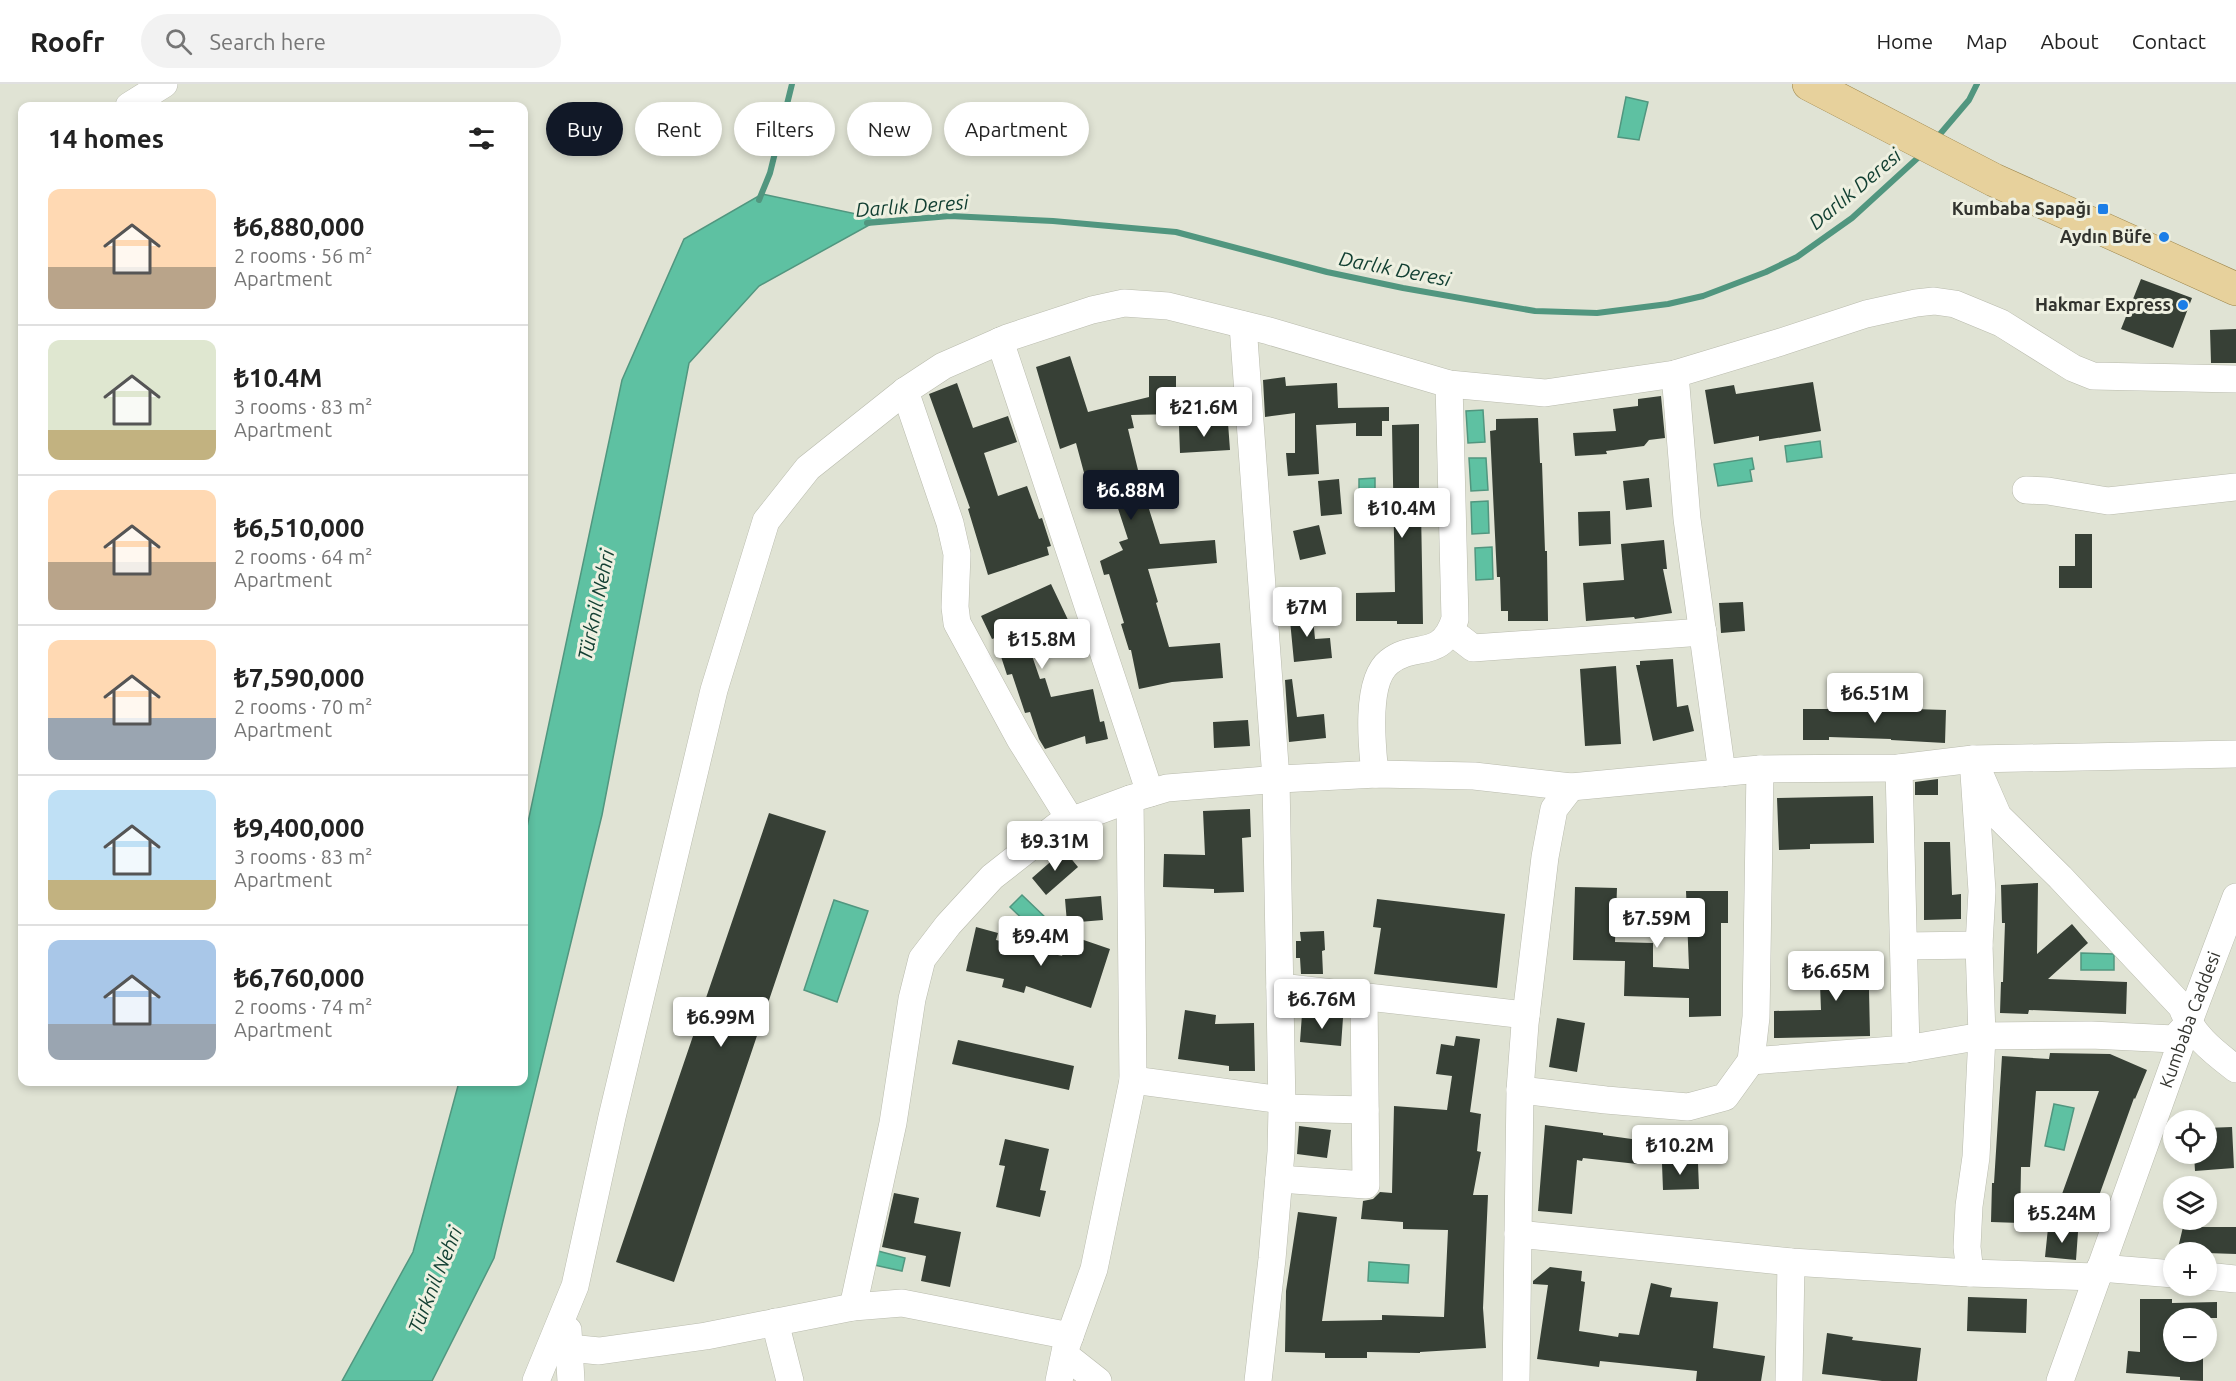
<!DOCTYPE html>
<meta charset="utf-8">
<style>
:root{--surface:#fff;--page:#f2f2f2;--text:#222;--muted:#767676;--line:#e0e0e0;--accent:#111827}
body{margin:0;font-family:Ubuntu,sans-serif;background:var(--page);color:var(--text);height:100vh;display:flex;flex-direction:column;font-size:22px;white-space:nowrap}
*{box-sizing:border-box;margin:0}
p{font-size:20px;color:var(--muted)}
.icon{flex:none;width:33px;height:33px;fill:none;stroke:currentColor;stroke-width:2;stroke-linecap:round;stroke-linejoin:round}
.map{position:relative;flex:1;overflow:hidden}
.sheet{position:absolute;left:18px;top:18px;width:510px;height:984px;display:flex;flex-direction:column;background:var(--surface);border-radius:12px;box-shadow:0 3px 9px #0003}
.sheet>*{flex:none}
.banner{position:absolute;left:546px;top:18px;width:570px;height:54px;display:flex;gap:12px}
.controls{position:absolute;left:2163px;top:1026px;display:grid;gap:12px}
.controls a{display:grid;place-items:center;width:54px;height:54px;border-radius:50%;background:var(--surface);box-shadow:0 3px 9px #0003;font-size:30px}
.price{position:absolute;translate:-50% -51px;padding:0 14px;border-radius:6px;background:#fff;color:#222;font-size:20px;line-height:39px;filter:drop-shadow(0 2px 3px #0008)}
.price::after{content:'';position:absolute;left:50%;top:36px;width:18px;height:14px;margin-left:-9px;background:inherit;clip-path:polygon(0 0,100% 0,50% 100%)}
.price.selected{background:var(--accent);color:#fff}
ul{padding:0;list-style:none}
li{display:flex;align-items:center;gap:18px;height:150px;padding:0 30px}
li+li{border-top:2px solid var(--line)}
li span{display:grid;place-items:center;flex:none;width:168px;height:120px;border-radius:12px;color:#555}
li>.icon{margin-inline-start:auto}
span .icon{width:72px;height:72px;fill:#fffc;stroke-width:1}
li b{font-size:26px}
h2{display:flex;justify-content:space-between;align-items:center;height:72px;padding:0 30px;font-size:26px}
.pill{padding:0 21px;border-radius:27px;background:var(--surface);box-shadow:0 3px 9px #0003;font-size:21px;line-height:54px}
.pill.selected{background:var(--accent);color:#fff}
header{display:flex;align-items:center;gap:36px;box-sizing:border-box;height:84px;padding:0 30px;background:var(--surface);border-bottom:2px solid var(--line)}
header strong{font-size:28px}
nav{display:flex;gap:33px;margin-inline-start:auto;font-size:21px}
.search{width:420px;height:54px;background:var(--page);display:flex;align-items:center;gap:15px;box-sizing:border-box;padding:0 21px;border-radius:33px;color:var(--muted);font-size:22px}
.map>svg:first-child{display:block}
.water{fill:#5ec1a2;stroke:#51967f;stroke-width:1.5}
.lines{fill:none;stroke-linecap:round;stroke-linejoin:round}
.stream{stroke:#51967f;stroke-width:6}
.building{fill:#374036}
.minor-casing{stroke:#b9bbad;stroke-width:28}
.major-casing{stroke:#9d864b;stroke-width:34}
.minor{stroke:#fff;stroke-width:27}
.major{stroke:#e7d19c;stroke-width:33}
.poi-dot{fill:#1c7ee7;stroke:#eef0e1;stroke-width:2}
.labels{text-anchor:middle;stroke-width:6;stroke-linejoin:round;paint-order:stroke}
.poi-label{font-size:18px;font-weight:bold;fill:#32332e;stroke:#eef0e1;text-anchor:end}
.street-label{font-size:18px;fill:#32332e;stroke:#eef0e1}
.water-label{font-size:20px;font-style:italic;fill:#134033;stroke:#eef0e1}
</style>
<header>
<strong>Roofr</strong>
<div class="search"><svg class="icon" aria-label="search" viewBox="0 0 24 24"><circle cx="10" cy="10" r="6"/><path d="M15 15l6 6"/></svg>Search here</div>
<nav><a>Home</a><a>Map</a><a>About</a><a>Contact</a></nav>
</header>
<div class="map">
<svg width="2236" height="1297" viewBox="0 0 2236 1297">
<rect width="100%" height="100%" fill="#e0e3d4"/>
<!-- water -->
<path class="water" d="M 1626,13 L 1648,18 L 1639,56 L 1618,53 Z
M 762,110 L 880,135 L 759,202 L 689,279 L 602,731 L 494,1174 L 432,1297 L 342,1297 L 413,1168 L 459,998 L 524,998 L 524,757 L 622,296 L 684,155 Z
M 1483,326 L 1485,358 L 1468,359 L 1466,327 Z
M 1820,357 L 1822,373 L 1787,378 L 1785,362 Z
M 1469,374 L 1486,374 L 1488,406 L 1471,407 Z
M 1752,374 L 1754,385 L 1750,386 L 1752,397 L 1718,402 L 1714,380 Z
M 1375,394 L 1375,433 L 1359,433 L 1359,395 Z
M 1488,417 L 1489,449 L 1472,450 L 1471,418 Z
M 1492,463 L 1493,495 L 1476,496 L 1475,464 Z
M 1022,811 L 1047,835 L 1036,848 L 1010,823 Z
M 834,816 L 868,827 L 837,918 L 804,906 Z
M 2081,869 L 2114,870 L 2114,886 L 2081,886 Z
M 2054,1020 L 2074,1024 L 2064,1066 L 2045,1062 Z
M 878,1167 L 905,1174 L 902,1187 L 874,1181 Z
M 1369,1178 L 1409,1181 L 1408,1199 L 1368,1197 Z"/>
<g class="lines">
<!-- stream -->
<path class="stream" d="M 1935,56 L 1969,16 L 1977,0
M 759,116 L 770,89 L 792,0
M 867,139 L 950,132 L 1053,137 L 1176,148 L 1327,188 L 1403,204 L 1535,227 L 1597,229 L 1668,220 L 1703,212 L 1766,188 L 1797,173 L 1852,134 L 1922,70"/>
</g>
<!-- building -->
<path class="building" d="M 2141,195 L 2192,214 L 2173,264 L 2121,245 Z
M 2236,245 L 2236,279 L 2211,279 L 2210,246 Z
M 1070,272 L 1088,328 L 1149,313 L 1149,292 L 1176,292 L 1176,330 L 1131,331 L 1134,344 L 1128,345 L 1138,386 L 1137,387 L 1160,460 L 1215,456 L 1217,479 L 1148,485 L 1158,518 L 1156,519 L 1169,563 L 1220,559 L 1223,594 L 1172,598 L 1139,605 L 1131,566 L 1129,566 L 1121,540 L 1124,539 L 1109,490 L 1104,491 L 1100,477 L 1123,466 L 1119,458 L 1128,455 L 1108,394 L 1087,400 L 1076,359 L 1060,365 L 1036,283 Z
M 1285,293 L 1286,302 L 1337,299 L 1338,324 L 1389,323 L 1389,337 L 1382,337 L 1382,352 L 1356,352 L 1356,339 L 1316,341 L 1319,390 L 1288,392 L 1286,369 L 1295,369 L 1295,329 L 1265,333 L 1263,296 Z
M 1813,298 L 1821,347 L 1759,357 L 1759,352 L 1714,360 L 1705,306 L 1734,301 L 1736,310 Z
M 957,299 L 973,344 L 1008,332 L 1017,358 L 984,369 L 998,412 L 1027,402 L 1039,435 L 1042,434 L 1051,462 L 1047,463 L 1049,471 L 988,491 L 968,425 L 970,424 L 929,310 Z
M 1661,312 L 1665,354 L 1649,356 L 1644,362 L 1606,367 L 1607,370 L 1575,372 L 1573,349 L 1616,347 L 1613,325 L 1638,322 L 1638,315 Z
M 1538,334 L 1540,379 L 1542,379 L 1545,467 L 1547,467 L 1548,537 L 1508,537 L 1508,527 L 1501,527 L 1500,493 L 1497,493 L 1490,347 L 1496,346 L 1496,335 Z
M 1228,339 L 1230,366 L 1180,369 L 1179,342 Z
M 1419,340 L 1419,425 L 1421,425 L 1423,540 L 1397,540 L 1397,537 L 1356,537 L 1356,509 L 1395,508 L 1392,341 Z
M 1649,394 L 1652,423 L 1626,426 L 1623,397 Z
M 1339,395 L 1342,430 L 1321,432 L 1318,397 Z
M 1610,427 L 1611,460 L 1579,462 L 1578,428 Z
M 1319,441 L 1326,470 L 1300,476 L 1293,447 Z
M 2075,450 L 2092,450 L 2092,504 L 2059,504 L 2059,482 L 2075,482 Z
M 1664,456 L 1667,485 L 1663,485 L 1672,529 L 1635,535 L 1634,533 L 1586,537 L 1583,499 L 1624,496 L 1621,460 Z
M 1051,500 L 1070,540 L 1028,560 L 1040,595 L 1045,594 L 1051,613 L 1093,605 L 1100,638 L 1104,637 L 1108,655 L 1086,660 L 1085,652 L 1045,665 L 1039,655 L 1030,628 L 1025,629 L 1012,590 L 1007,591 L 995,554 L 992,555 L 981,532 Z
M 1743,518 L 1745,547 L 1721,549 L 1719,519 Z
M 1312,524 L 1315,555 L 1330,554 L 1332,574 L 1294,578 L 1289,526 Z
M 1673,575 L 1677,623 L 1688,621 L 1694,647 L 1653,657 L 1636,581 L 1640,581 L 1640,577 Z
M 1616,582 L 1621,660 L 1585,662 L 1580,585 Z
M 1292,595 L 1297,633 L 1324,630 L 1326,654 L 1289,658 L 1285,596 Z
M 1847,623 L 1946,626 L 1945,659 L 1891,656 L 1891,655 L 1829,653 L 1829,656 L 1803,656 L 1803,625 L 1847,625 Z
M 1248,636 L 1250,662 L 1214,664 L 1213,638 Z
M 1938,695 L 1938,711 L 1915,711 L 1915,698 Z
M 1873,712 L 1874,759 L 1810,760 L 1810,765 L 1779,766 L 1777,714 Z
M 1250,725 L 1251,753 L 1242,754 L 1244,808 L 1214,809 L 1214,805 L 1163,803 L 1164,770 L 1205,771 L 1203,727 Z
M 769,729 L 826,747 L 674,1198 L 616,1178 Z
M 1924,758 L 1950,758 L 1952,811 L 1961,810 L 1961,835 L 1924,836 Z
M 1064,766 L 1078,783 L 1046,811 L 1032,794 Z
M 2038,799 L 2037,870 L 2072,840 L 2088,859 L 2048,895 L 2127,898 L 2126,930 L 2029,926 L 2028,930 L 2000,929 L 2001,898 L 2003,898 L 2005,839 L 2002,839 L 2001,801 Z
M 1575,803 L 1617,804 L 1615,858 L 1653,859 L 1653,883 L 1689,885 L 1686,807 L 1728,807 L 1728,839 L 1721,839 L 1721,932 L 1689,933 L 1689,914 L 1624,912 L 1625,877 L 1573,876 Z
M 1101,812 L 1103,836 L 1067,839 L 1065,815 Z
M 1377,815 L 1505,830 L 1497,904 L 1374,890 L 1381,844 L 1373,843 Z
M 976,843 L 998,849 L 996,856 L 1062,872 L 1069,851 L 1110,865 L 1091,924 L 1026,902 L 1024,909 L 1002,903 L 1004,895 L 966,887 Z
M 1324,847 L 1325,866 L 1322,867 L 1323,890 L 1301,890 L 1300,874 L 1296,874 L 1296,857 L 1301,857 L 1300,848 Z
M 1878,871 L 1880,905 L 1869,906 L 1870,952 L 1774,954 L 1774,927 L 1821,926 L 1819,875 Z
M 1185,926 L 1216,931 L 1215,940 L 1254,939 L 1255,987 L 1229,987 L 1229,982 L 1178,975 Z
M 1302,930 L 1343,934 L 1341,962 L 1300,958 Z
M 1557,934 L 1585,939 L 1577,988 L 1549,983 Z
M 1456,952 L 1480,955 L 1470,1028 L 1481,1030 L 1477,1067 L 1481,1068 L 1473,1111 L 1488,1111 L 1483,1224 L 1486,1264 L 1420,1268 L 1420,1269 L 1367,1268 L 1367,1274 L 1325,1274 L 1325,1269 L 1285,1268 L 1286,1207 L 1298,1128 L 1337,1133 L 1322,1237 L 1382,1236 L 1382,1231 L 1444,1233 L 1448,1146 L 1403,1145 L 1403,1138 L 1361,1135 L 1363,1117 L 1373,1115 L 1380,1108 L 1392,1109 L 1394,1022 L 1447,1026 L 1452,992 L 1436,990 L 1441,960 L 1454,962 Z
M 958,956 L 1074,982 L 1069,1006 L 952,980 Z
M 2050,969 L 2110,970 L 2147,986 L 2135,1015 L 2134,1014 L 2095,1123 L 2062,1110 L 2099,1007 L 2036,1007 L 2030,1083 L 2021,1083 L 2020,1139 L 1991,1138 L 1992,1099 L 1994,1099 L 2002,972 L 2049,975 Z
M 1545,1041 L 1603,1049 L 1603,1051 L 1639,1056 L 1637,1080 L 1583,1074 L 1582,1077 L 1577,1076 L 1572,1130 L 1538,1127 Z
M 1299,1042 L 1331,1046 L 1327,1074 L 1297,1070 Z
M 2232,1043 L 2234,1084 L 2195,1087 L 2194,1070 L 2206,1070 L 2206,1044 Z
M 1005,1055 L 1049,1065 L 1040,1106 L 1046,1107 L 1040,1133 L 996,1123 L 1005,1082 L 999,1081 Z
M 1698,1079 L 1699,1105 L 1663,1106 L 1662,1080 Z
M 894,1109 L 919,1114 L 914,1139 L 961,1148 L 950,1203 L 921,1197 L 926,1172 L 882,1163 Z
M 2183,1143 L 2236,1143 L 2236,1170 L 2177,1168 Z
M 2048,1144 L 2078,1148 L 2076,1176 L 2045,1173 Z
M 1550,1183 L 1582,1187 L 1581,1197 L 1585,1198 L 1579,1247 L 1618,1253 L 1619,1249 L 1639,1251 L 1651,1199 L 1672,1204 L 1670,1213 L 1718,1218 L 1713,1264 L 1765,1272 L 1761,1297 L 1696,1297 L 1697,1287 L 1600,1277 L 1599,1283 L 1537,1275 L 1548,1201 L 1533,1200 L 1533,1197 Z
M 1968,1213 L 2027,1215 L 2026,1249 L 1967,1247 Z
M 2140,1215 L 2172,1215 L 2172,1219 L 2217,1218 L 2217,1234 L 2172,1234 L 2172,1268 L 2203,1268 L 2203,1297 L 2180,1296 L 2180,1293 L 2126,1289 L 2128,1267 L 2140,1268 Z
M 1827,1249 L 1853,1253 L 1852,1256 L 1921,1264 L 1917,1297 L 1882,1297 L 1822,1290 Z"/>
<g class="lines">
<!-- minor casing -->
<g class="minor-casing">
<g id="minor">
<path d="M 129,22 L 164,0"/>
<path d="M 1243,241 L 1276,695 L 1282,1024 L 1281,1068 L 1272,1175 L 1258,1297"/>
<path d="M 1000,257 L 1150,709"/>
<path d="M 1675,290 L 1687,435 L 1722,689"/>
<path d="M 905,307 L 950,439 L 957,470 L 955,523 L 957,539 L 1020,655 L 1071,737"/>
<path d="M 2026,406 L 2048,407 L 2108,417 L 2236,403"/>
<path d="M 1451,547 L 1473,564 L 1703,548"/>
<path d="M 1973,675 L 1982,807 L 1979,861 L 1982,952 L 1976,1073 L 1969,1122 L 1967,1163 L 1970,1189 L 2097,1193"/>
<path d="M 1899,684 L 1906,965"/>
<path d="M 1375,690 C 1372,663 1365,597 1389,578 C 1415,557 1441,578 1455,535 L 1449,300"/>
<path d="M 1981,693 L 1998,732 L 2060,793 L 2182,923 C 2191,951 2214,968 2236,985"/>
<path d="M 1571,703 L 1760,685 L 1899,684 L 1973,675 L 2236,670"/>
<path d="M 1904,862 L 1979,861"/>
<path d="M 1280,903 L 1526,931"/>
<path d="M 1751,977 L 1906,965 L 1982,952 L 2091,951 L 2174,955 L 2188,940"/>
<path d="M 1133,996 L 1282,1016"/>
<path d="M 1520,1006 L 1606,1016 L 1688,1023 L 1725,1013 L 1751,977 L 1756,933 L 1760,685"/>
<path d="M 1282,1024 L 1365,1026"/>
<path d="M 1279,1095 L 1366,1101 L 1364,912"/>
<path d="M 1518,1150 L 1791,1178 L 1970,1189"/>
<path d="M 2100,1184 L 2174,1190"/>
<path d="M 2206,1192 L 2236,1195"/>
<path d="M 853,1223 L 893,1039 L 912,915 L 922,875 L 948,841 L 992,793 L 1057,742 L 1130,715"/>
<path d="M 775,1238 L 790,1297"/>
<path d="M 568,1246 L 571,1297"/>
<path d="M 569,1264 L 599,1267 L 706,1252 L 853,1223 L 902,1219 L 1070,1252"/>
<path d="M 1065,1271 L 1098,1297"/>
<path d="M 536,1297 L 575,1202 L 612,1033 L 714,606 L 766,437 L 808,384 L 905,307 L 943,282 L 1007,254 L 1092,226 L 1124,219 L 1168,222 L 1269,247 L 1449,300 L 1545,309 L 1675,290 L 1781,258 L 1866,230 L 1916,219 L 1934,217 L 1955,220 L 2001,239 L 2073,284 L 2093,292 L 2236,295"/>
<path d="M 1059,1297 L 1066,1263 L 1094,1185 L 1133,996 L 1130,715 L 1167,704 L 1280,695 L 1377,690 L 1474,692 L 1571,703 L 1554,725 L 1545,773 L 1525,940 L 1520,1006 L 1516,1297"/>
<path d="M 1789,1297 L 1791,1178"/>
<path id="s1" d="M 2060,1297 L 2188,940 L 2236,813"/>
</g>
</g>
<!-- major casing -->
<g class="major-casing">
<path id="major" d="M 1809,0 L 1994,96 L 2236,205"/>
</g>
<!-- minor -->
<use href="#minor" class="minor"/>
<!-- major -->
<use href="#major" class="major"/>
</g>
<!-- markers -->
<g class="poi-dot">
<rect x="2097" y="119" width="12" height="12" rx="3"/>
<circle cx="2164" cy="153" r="6"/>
<circle cx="2183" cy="221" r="6"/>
</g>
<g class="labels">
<!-- poi labels -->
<g class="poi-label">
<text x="2091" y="131">Kumbaba Sapağı</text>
<text x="2152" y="159">Aydın Büfe</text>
<text x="2171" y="227">Hakmar Express</text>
</g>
<!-- street labels -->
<g class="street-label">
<text dy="6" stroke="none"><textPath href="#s1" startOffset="384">Kumbaba Caddesi</textPath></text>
</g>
<!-- water labels -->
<g class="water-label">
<text transform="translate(1855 105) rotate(-40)" y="7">Darlık Deresi</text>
<text transform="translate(912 122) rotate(-4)" y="7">Darlık Deresi</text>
<text transform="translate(1395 185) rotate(11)" y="7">Darlık Deresi</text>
<text transform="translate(596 521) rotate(-78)" y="7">Türknil Nehri</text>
<text transform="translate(435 1196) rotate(-68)" y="7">Türknil Nehri</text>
</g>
</g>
</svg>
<div class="controls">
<a><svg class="icon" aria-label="locate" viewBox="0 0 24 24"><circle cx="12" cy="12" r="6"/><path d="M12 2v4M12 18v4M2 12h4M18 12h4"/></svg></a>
<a><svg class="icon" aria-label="layers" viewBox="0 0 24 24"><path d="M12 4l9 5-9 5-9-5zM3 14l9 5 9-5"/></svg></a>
<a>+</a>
<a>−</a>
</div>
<b class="price" style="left:1204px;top:354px">₺21.6M</b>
<b class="price selected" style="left:1131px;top:437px">₺6.88M</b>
<b class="price" style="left:1402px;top:455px">₺10.4M</b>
<b class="price" style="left:1307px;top:554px">₺7M</b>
<b class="price" style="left:1042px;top:586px">₺15.8M</b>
<b class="price" style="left:1875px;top:640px">₺6.51M</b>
<b class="price" style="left:1055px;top:788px">₺9.31M</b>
<b class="price" style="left:1657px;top:865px">₺7.59M</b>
<b class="price" style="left:1041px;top:883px">₺9.4M</b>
<b class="price" style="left:1836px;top:918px">₺6.65M</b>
<b class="price" style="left:1322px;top:946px">₺6.76M</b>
<b class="price" style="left:721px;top:964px">₺6.99M</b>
<b class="price" style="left:1680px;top:1092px">₺10.2M</b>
<b class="price" style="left:2062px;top:1160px">₺5.24M</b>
<div class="banner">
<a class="pill selected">Buy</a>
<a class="pill">Rent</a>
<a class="pill">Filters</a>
<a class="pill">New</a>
<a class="pill">Apartment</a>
</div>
<section class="sheet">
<h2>14 homes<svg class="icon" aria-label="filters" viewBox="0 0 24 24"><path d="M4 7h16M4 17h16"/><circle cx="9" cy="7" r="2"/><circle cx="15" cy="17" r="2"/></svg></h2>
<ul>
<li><span style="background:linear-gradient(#ffd9b3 65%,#b9a48a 0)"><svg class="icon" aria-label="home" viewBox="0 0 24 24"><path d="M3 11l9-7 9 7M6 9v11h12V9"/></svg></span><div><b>₺6,880,000</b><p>2 rooms · 56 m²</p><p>Apartment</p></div></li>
<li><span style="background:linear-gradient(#dfe7d0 75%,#c2b280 0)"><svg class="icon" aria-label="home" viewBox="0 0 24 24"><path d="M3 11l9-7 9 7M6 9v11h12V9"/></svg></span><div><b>₺10.4M</b><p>3 rooms · 83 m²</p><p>Apartment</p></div></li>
<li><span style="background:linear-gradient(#ffd9b3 60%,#b9a48a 0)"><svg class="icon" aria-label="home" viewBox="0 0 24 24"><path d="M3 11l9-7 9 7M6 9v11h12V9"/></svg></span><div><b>₺6,510,000</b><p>2 rooms · 64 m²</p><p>Apartment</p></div></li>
<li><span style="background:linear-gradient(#ffd9b3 65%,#9aa5b1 0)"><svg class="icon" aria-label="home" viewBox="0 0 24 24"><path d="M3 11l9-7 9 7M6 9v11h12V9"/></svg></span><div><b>₺7,590,000</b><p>2 rooms · 70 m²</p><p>Apartment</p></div></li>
<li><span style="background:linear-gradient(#bfe0f5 75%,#c2b280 0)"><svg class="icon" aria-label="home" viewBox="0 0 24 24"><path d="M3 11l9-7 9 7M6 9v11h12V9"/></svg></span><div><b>₺9,400,000</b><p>3 rooms · 83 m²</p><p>Apartment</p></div></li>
<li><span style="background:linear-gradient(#a9c7e8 70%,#9aa5b1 0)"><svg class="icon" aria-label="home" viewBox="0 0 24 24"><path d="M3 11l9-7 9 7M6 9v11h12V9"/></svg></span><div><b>₺6,760,000</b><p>2 rooms · 74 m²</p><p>Apartment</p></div></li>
</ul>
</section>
</div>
